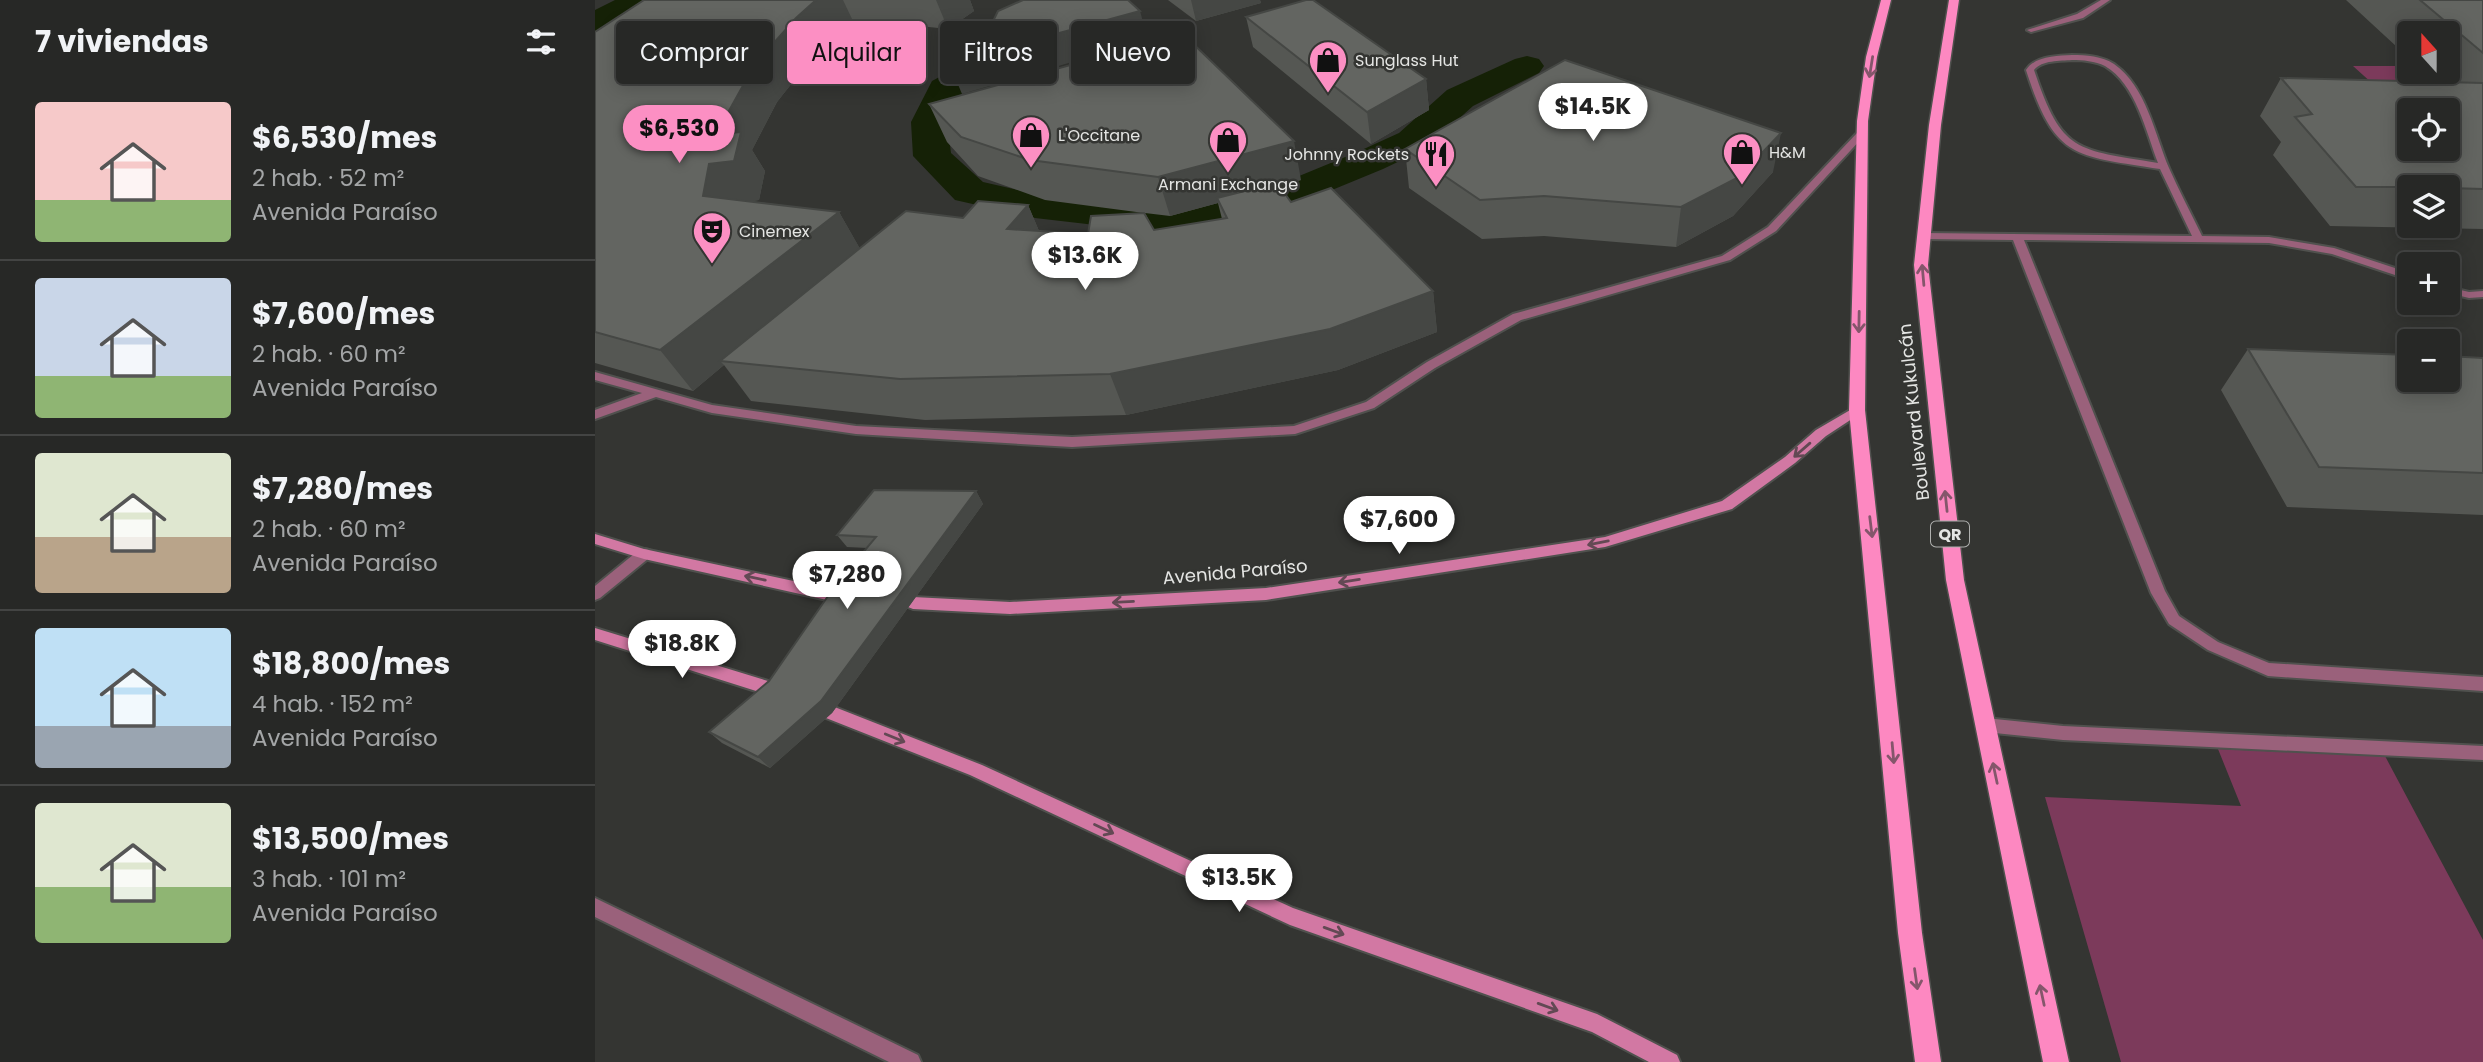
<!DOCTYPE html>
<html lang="es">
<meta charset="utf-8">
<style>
:root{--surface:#272826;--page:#2f302e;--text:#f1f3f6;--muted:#a4a6a7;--line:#434443;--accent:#fc8fc3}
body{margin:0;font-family:Poppins,sans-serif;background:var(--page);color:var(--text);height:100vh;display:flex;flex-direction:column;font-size:26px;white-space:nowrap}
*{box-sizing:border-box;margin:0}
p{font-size:23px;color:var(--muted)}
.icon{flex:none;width:38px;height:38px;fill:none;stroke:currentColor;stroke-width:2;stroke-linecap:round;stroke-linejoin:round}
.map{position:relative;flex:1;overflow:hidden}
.panel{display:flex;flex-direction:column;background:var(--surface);width:595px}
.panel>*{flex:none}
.top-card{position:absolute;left:21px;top:21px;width:665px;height:63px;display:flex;gap:14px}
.needle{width:46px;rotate:339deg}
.controls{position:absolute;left:1802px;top:21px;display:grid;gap:14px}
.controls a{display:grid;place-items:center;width:63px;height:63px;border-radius:7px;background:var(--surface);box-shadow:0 4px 18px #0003,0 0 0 2px var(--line);font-size:35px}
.price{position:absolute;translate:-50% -60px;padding:0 16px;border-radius:24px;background:#fff;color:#222;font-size:23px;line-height:46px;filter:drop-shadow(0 2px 4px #0008)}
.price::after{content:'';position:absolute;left:50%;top:42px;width:21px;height:16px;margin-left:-10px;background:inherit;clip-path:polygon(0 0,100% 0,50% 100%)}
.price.current{background:var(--accent);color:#111}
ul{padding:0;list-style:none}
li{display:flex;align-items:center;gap:21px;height:175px;padding:0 35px}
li+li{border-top:2px solid var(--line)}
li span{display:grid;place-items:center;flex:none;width:196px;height:140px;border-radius:7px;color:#555}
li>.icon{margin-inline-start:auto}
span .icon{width:84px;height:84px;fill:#fffc;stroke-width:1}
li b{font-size:30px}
h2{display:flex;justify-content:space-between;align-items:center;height:84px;padding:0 35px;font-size:30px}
.tag{padding:0 24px;border-radius:7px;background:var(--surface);box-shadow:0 4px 18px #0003,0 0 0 2px var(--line);font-size:24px;line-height:63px}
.tag.current{background:var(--accent);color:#111}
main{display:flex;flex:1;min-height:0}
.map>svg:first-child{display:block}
.green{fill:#7c3a5b}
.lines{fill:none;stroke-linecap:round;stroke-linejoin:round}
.canal{fill:#152106;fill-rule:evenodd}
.lane-casing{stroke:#50514e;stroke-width:4}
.street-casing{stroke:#50514e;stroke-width:4}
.secondary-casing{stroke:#50514e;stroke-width:4}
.primary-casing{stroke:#50514e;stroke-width:3}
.lane{fill:#9a617b;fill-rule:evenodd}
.street{fill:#9a617b;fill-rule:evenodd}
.secondary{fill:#d278a3;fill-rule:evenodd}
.primary{fill:#fd88c1;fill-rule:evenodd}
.wall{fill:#555753;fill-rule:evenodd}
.shaded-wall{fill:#454744}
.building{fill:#636561;stroke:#454744;stroke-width:2;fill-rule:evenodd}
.oneway{stroke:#84566b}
.oneway2{stroke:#634954}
.labels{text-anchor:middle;stroke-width:5;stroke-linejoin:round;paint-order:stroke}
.far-poi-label{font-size:16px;fill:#e4e5e3;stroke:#343532;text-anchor:start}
.shield{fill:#343532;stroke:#afb0ae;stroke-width:2}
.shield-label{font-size:16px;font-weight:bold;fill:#e4e5e3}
.street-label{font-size:18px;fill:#e4e5e3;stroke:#343532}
</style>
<main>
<section class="panel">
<h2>7 viviendas<svg class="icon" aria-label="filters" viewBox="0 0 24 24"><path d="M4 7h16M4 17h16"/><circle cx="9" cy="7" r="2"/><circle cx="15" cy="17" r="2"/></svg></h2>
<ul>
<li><span style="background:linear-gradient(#f6c9c9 70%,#8fb573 0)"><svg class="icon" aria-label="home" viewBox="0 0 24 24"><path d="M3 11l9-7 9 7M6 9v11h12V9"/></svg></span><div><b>$6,530/mes</b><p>2 hab. · 52 m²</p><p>Avenida Paraíso</p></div></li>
<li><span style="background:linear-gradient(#c9d6e8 70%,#8fb573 0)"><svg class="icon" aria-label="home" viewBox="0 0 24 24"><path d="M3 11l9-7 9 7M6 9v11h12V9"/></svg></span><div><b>$7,600/mes</b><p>2 hab. · 60 m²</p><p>Avenida Paraíso</p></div></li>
<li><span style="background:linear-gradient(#dfe7d0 60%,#b9a48a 0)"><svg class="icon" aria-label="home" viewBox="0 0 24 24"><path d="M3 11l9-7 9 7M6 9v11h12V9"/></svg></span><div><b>$7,280/mes</b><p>2 hab. · 60 m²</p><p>Avenida Paraíso</p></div></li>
<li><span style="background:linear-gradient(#bfe0f5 70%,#9aa5b1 0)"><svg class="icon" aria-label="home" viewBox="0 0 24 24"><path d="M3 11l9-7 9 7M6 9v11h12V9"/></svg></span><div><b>$18,800/mes</b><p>4 hab. · 152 m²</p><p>Avenida Paraíso</p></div></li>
<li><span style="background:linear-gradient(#dfe7d0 60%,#8fb573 0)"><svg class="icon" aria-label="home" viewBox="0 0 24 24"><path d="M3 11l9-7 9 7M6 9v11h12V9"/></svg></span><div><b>$13,500/mes</b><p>3 hab. · 101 m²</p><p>Avenida Paraíso</p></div></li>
</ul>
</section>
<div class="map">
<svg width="1888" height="1062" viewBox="0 0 1888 1062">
<rect width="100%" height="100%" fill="#343532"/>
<!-- green -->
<path class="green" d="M 1758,66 L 1802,66 L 1856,112 L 1809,112 Z
M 1623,749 L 1790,756 L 1888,940 L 1888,1062 L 1526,1062 L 1450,797 L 1646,806 Z"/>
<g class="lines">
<!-- canal -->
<path class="canal" d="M 20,0 L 60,0 L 55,7 L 0,33 L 0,10 Z
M 441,0 L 481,0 L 476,7 L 439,26 L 400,74 L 365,95 L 352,122 L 356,153 L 388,182 L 440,194 L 578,209 L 692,181 L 760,153 L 804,133 L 852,90 L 920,59 L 932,56 L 944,59 L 949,66 L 944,73 L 878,106 L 830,149 L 788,169 L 720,197 L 578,234 L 440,218 L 360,200 L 318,156 L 316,122 L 337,81 L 376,60 L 417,12 Z"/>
<!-- lane casing -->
<g class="lane-casing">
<path id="lane" d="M 1506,0 L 1515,0 L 1488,18 L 1436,32 L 1432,30 L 1482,14 Z
M 1477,55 C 1491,55 1507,56 1519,64 C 1551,86 1560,135 1574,168 C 1584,191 1596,213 1607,236 L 1674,237 L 1739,248 L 1815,273 L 1815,280 L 1737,254 L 1674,243 L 1429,240 L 1570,591 L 1584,616 L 1623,642 L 1674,663 L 1888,677 L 1888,691 L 1673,676 L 1613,650 L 1574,624 L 1556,593 L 1418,240 L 1329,239 L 1324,236 L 1329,233 L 1597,236 L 1565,169 C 1479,155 1460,160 1431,70 C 1440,56 1461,56 1477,55 ZM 1477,60 C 1488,60 1500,61 1510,66 C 1541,84 1551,132 1563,163 C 1481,149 1467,154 1439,70 C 1447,60 1465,61 1477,60 Z
M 1265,132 L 1270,135 L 1268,137 L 1181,231 L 1135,260 L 926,320 L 840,368 L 779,408 L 700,434 L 477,447 L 261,434 L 117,413 L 61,397 L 0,419 L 0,410 L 47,393 L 0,380 L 0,372 L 117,405 L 261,426 L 477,437 L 699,426 L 771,402 L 832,362 L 918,314 L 1127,256 L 1173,227 L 1262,133 Z
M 1853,287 L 1874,292 L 1888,291 L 1888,297 L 1874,298 L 1853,293 Z
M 1390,718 L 1468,726 L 1888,746 L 1888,760 L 1468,740 L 1390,732 L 1384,730 L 1382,725 L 1384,720 Z
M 0,898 L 323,1055 L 326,1062 L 294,1062 L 0,917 Z"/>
</g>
<!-- street casing -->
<g class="street-casing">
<path id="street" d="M 49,549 L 54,550 L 56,554 L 54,558 L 5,598 L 0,600 L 0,586 L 44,550 Z"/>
</g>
<!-- secondary casing -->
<g class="secondary-casing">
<path id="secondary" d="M 1262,406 L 1266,407 L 1268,410 L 1266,413 L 1231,436 L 1200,463 L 1137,509 L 1010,547 L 671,600 L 415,614 L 318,609 L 313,607 L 311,603 L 313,599 L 318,597 L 415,602 L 671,588 L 1010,537 L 1127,501 L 1190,457 L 1221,430 Z
M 0,534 L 49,549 L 250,592 L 255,594 L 257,598 L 255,602 L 250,604 L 49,559 L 0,544 Z
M 0,628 L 186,685 L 192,687 L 194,692 L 192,697 L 186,699 L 0,640 Z
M 237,706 L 387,765 L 698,908 L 1002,1014 L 1082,1055 L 1085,1062 L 1054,1062 L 997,1032 L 695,925 L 375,775 L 231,718 L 229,713 L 231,708 Z"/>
</g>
<!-- primary casing -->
<g class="primary-casing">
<path id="primary" d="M 1286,0 L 1296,0 L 1282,57 L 1273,121 L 1270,410 L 1327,933 L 1346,1062 L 1320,1062 L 1303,933 L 1254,410 L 1262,121 L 1271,57 Z
M 1354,0 L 1364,0 L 1346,125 L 1333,265 L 1369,580 L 1474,1062 L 1448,1062 L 1351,580 L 1319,265 L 1334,125 Z"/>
</g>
<!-- lane -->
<use href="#lane" class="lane"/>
<!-- street -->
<use href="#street" class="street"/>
<!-- secondary -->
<use href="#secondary" class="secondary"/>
<!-- primary -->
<use href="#primary" class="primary"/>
</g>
<!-- wall -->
<path class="wall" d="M 49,0 L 375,0 L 379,11 L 353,29 L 257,19 L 220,54 L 182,102 L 157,150 L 170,171 L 164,200 L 155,201 L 244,212 L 265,249 L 368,218 L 433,205 L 444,231 L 493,234 L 549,213 L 450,200 L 383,176 L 352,142 L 334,104 L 706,180 L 685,186 L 696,202 L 838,291 L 842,332 L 743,370 L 531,415 L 330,420 L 156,401 L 129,365 L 98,391 L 0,363 L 0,32 ZM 623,203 L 627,219 L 559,230 L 550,213 L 575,216 Z
M 573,0 L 665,0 L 666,3 L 601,21 Z
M 1751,0 L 1888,0 L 1888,229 L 1735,226 L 1678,155 L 1686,142 L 1665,116 L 1686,78 L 1839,82 L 1828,72 L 1853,72 L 1853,33 L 1815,33 L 1815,59 ZM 1815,187 L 1853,187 L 1853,226 L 1815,226 Z
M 651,17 L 831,79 L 834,110 L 776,144 L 658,47 Z
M 810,149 L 1178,172 L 1138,216 L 1081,247 L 949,236 L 887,239 L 814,188 Z
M 1653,349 L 1888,358 L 1888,515 L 1692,507 L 1626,390 Z
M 381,491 L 388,504 L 237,713 L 175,768 L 127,743 L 114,732 L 174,681 L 272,548 L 252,547 L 242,535 Z"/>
<!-- shaded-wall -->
<path class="shaded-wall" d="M 221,0 L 248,0 L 257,19 L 220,54 L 182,102 L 157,150 L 170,171 L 164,200 L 140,204 L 108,196 L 121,134 L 160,64 L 201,18 Z
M 341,0 L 375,0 L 379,11 L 353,29 Z
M 596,0 L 665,0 L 666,3 L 601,21 Z
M 545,11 L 553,40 L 367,94 L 354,63 Z
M 831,79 L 834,110 L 776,144 L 772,112 Z
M 1186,133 L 1178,172 L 1138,216 L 1081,247 L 1086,207 Z
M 699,141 L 706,180 L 624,203 L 622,198 L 623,203 L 575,216 L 563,177 Z
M 433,205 L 450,245 L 412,229 Z
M 244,212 L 267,252 L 125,361 L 129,365 L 98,391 L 65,350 Z
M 838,291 L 842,332 L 743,370 L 531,415 L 515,374 Z
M 381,491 L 388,504 L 237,713 L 175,768 L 163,757 Z"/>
<!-- building -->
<path class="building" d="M 49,0 L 221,0 L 201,18 L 160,64 L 121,134 L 146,132 L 139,161 L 114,164 L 108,196 L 244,212 L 65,350 L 0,332 L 0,32 Z
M 428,0 L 533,0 L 545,11 L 354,63 L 357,55 L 386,46 L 403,11 Z
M 711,0 L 718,0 L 831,79 L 772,112 L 651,17 Z
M 1825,0 L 1888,0 L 1888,53 Z
M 588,34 L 699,141 L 563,177 L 435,160 L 366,137 L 334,104 Z
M 970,60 L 1186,133 L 1144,177 L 1086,207 L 949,196 L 885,200 L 810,149 Z
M 1686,78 L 1888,83 L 1888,189 L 1853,188 L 1853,187 L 1761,187 L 1700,117 L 1717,114 ZM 1815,110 L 1853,110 L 1853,149 L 1815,149 Z
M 682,183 L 696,202 L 736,188 L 838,291 L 735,329 L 515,374 L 305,379 L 125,361 L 311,211 L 368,218 L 383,201 L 433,205 L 412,229 L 493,234 L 496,216 L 549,213 L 559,230 L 632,218 L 622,198 Z
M 1653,349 L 1815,355 L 1815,380 L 1853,380 L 1853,356 L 1888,358 L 1888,473 L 1724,467 Z
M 279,490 L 381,491 L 226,701 L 163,757 L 114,732 L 174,681 L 240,586 L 281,537 L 242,535 Z"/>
<!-- one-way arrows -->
<defs><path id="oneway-shaft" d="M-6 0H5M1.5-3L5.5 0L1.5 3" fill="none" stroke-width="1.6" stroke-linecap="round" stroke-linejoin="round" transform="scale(1.75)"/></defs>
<g class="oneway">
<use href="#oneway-shaft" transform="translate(1276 67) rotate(99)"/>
<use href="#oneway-shaft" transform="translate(1328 275) rotate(-95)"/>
<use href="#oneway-shaft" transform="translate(1264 322) rotate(91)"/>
<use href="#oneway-shaft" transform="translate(1351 501) rotate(-96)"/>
<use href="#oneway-shaft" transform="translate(1276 527) rotate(83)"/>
<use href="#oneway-shaft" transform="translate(1298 753) rotate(85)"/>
<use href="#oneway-shaft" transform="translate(1400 773) rotate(-102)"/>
<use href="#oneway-shaft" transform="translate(1321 979) rotate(82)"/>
<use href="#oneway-shaft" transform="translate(1447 995) rotate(-102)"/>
</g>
<g class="oneway2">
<use href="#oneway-shaft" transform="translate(1207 450) rotate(139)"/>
<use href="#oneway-shaft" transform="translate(1003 543) rotate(169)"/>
<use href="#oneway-shaft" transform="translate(160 578) rotate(-168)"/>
<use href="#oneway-shaft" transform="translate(754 581) rotate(171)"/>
<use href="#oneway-shaft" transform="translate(528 602) rotate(177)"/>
<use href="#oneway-shaft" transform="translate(300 738) rotate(22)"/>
<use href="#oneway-shaft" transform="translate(509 829) rotate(25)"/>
<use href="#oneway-shaft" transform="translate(739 931) rotate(20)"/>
<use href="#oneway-shaft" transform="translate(953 1007) rotate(20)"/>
</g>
<!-- icons -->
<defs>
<g id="shop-pin" transform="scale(2.0125)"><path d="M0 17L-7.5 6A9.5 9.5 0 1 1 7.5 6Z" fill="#fc8fc3" stroke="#343532"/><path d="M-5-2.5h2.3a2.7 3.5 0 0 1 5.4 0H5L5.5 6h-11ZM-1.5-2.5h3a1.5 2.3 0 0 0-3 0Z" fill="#111"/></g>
<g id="restaurant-pin" transform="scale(2.0125)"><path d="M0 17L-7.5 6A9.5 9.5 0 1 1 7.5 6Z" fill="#fc8fc3" stroke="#343532"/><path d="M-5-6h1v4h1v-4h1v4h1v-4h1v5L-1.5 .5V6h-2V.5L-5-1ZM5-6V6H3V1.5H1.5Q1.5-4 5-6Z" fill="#111"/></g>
<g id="theatre-pin" transform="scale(2.0125)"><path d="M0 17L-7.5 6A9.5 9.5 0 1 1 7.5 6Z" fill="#fc8fc3" stroke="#343532"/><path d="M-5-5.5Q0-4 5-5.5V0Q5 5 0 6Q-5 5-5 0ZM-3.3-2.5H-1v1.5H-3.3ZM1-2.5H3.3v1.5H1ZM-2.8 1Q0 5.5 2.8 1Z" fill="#111"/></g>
</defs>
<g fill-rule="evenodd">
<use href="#shop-pin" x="733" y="60"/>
<use href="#shop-pin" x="436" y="135"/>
<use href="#shop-pin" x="633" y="140"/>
<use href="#shop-pin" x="1147" y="152"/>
<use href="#restaurant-pin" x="841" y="154"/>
<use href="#theatre-pin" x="117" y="231"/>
</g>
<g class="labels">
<!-- far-poi labels -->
<g class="far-poi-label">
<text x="760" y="66">Sunglass Hut</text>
<text x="463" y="141">L'Occitane</text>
<text x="1174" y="158">H&amp;M</text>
<text x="814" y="160" text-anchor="end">Johnny Rockets</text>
<text x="633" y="190" text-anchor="middle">Armani Exchange</text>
<text x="144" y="237">Cinemex</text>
</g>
<!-- shield labels -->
<rect class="shield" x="1336" y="521.5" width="38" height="25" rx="5"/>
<g class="shield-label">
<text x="1355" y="540">QR</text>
</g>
<!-- street labels -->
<g class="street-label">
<text transform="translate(1319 412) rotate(-96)" y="6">Boulevard Kukulcán</text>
<text transform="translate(640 572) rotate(-5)" y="6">Avenida Paraíso</text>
</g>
</g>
</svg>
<div class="controls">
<a><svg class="needle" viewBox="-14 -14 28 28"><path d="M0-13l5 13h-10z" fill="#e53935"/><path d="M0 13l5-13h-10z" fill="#a4a6a7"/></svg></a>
<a><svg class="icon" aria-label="locate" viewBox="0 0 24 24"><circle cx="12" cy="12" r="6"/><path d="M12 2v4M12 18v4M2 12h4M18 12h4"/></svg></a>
<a><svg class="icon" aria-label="layers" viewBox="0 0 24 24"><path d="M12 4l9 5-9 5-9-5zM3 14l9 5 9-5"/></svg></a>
<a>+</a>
<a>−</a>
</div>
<b class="price" style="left:998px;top:143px">$14.5K</b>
<b class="price current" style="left:84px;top:165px">$6,530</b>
<b class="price" style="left:490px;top:292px">$13.6K</b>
<b class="price" style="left:804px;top:556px">$7,600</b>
<b class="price" style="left:252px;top:611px">$7,280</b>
<b class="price" style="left:87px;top:680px">$18.8K</b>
<b class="price" style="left:644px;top:914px">$13.5K</b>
<div class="top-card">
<a class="tag">Comprar</a>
<a class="tag current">Alquilar</a>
<a class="tag">Filtros</a>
<a class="tag">Nuevo</a>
</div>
</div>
</main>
